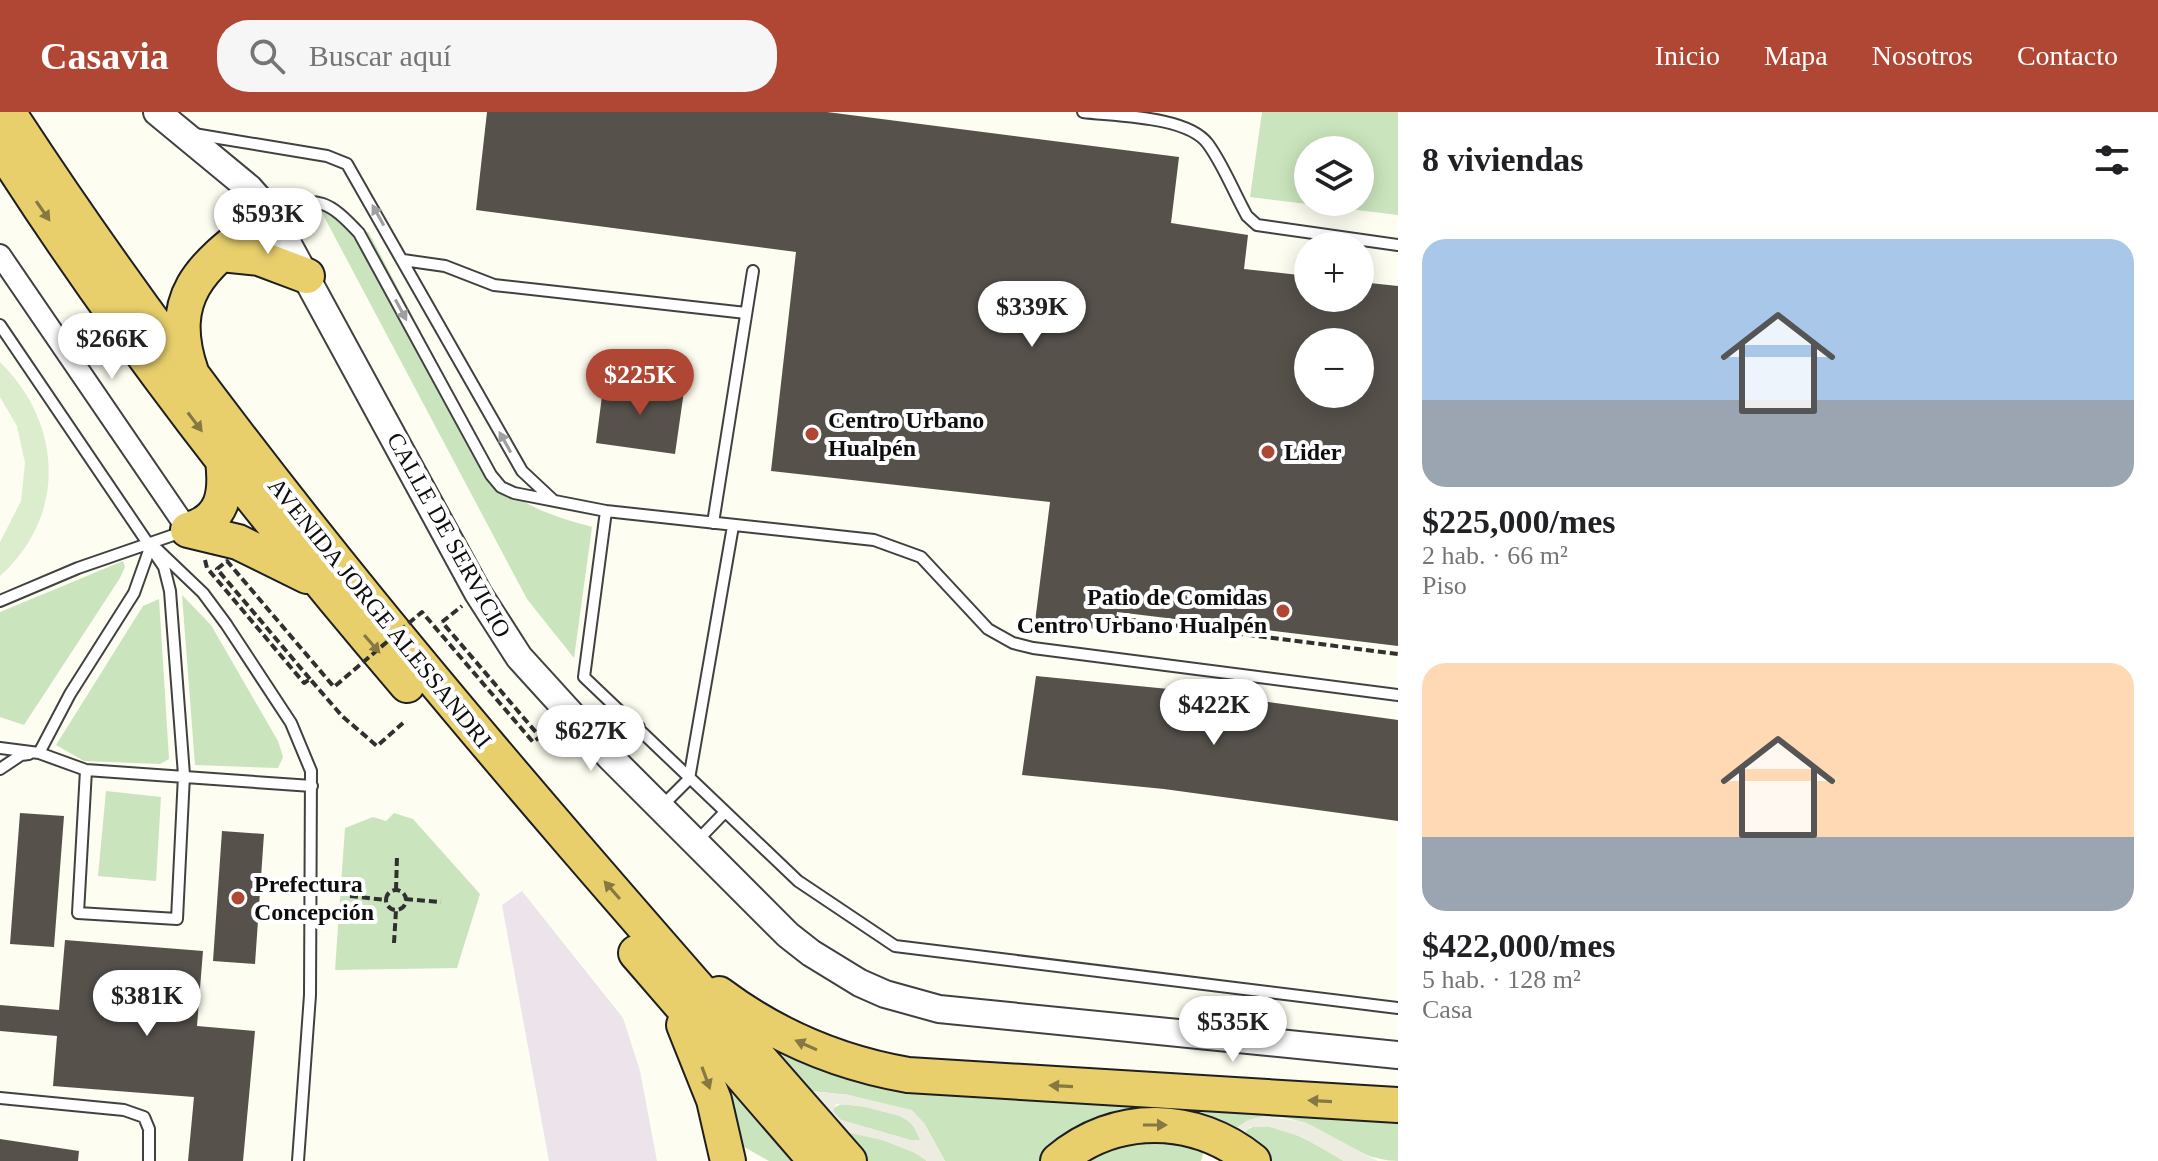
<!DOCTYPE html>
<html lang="es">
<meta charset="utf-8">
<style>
:root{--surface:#fff;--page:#f6f6f6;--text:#202124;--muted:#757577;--accent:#b04634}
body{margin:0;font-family:"Times New Roman",serif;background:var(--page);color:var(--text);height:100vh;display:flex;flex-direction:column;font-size:30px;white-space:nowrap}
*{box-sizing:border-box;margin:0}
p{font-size:26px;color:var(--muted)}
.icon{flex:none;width:44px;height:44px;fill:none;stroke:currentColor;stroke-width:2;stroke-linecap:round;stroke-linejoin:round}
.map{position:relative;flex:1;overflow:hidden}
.drawer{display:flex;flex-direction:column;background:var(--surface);width:760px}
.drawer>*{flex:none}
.controls{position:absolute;left:1294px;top:24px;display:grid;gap:16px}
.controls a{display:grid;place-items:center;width:80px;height:80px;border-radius:50%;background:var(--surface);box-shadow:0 4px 20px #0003;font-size:40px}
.price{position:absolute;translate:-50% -68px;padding:0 18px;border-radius:28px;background:#fff;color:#222;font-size:26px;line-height:52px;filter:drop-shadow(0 2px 4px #0008)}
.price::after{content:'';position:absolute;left:50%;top:48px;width:24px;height:18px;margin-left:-12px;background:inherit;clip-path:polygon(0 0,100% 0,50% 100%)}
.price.active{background:var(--accent);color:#fff}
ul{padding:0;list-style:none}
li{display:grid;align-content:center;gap:16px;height:424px;padding:0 24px}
li span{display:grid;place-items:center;height:248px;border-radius:24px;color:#555}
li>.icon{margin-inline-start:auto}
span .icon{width:144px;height:144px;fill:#fffc;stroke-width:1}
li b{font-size:34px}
h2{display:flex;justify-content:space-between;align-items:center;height:96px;padding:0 24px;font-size:34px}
header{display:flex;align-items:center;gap:48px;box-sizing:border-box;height:112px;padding:0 40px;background:var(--accent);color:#fff}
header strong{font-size:38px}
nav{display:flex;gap:44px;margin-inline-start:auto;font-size:28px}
.search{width:560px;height:72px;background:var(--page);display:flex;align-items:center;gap:20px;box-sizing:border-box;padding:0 28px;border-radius:32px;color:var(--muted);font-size:30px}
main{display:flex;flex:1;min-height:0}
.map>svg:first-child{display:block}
.industrial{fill:#ece3eb}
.green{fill:#cae5bd;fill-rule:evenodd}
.pitch{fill:#dcedce}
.plaza{fill:#edece0;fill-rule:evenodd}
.building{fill:#56514b;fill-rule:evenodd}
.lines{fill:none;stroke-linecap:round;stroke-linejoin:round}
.service-casing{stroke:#414141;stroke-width:14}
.minor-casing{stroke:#414141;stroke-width:24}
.tertiary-casing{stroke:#414141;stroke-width:30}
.trunk-casing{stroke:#1f1f1f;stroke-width:38}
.path{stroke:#303030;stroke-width:4;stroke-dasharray:8 4;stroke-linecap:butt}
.service{stroke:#fff;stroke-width:10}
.minor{stroke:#fff;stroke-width:20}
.tertiary{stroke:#fff;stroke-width:26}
.trunk{stroke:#e8cf6c;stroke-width:34}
.path-bridge{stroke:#303030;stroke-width:4;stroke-dasharray:8 4;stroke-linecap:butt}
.oneway{fill:#867842}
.oneway2{fill:#9f9f9f}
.poi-dot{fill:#b04634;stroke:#fff;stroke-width:3}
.labels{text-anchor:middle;stroke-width:8;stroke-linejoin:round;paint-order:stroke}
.poi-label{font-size:24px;font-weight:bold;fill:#0e0e0e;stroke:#fff;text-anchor:start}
.street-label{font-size:24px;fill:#0e0e0e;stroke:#fff}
</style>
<header>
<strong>Casavia</strong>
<div class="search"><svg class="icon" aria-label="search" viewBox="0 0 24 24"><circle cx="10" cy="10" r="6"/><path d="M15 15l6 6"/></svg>Buscar aquí</div>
<nav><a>Inicio</a><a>Mapa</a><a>Nosotros</a><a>Contacto</a></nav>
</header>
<main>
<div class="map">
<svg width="1398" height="1049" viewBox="0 0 1398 1049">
<rect width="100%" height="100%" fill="#fdfdf1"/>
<!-- industrial -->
<path class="industrial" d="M 522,779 L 623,906 L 640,959 L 657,1049 L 549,1049 L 502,793 Z"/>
<!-- green -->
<path class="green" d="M 1262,0 L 1398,0 L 1398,103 L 1250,85 ZM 1308,38 L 1360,38 L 1360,90 L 1308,90 Z
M 320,97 L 345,104 L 369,121 L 500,371 C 526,397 557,405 592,415 L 574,546 L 527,487 Z
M 123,449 L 125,455 L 120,466 L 24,613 L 0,605 L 0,500 Z
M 182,483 L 211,513 L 278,629 L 283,645 L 278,656 L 195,653 Z
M 159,487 L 169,647 L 160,652 L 84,649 L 56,633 L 143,494 Z
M 106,679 L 161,685 L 156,769 L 98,764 Z
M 394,701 L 413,707 L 480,782 L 457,856 L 335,858 L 345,716 L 373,705 L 386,709 Z
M 779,937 L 1398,1004 L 1398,1049 C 1335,1049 1302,974 1230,1020 L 1214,1013 L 1044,1049 L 945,1049 L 924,1011 L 849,983 L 802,978 L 777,944 Z
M 712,954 L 795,1049 L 769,1049 L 739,1032 Z
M 842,992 C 867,995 915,997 920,1028 L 910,1028 L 841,1008 L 834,1002 L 833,996 Z
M 1255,1014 C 1288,1013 1316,1033 1344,1049 L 1269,1049 L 1241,1026 L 1246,1018 Z
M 840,1019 C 868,1023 905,1030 927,1049 L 866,1049 Z
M 1134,1027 L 1205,1035 L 1201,1049 L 1078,1049 Z"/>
<!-- pitch -->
<path class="pitch" d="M 0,250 C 63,312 67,404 0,464 L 0,430 L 21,389 L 25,351 L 17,314 L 0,285 Z"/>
<!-- plaza -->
<path class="plaza" d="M 802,978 L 849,983 L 912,998 L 924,1011 L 945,1049 L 927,1049 L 915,1041 L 882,1028 L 840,1019 ZM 836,992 L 861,994 L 903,1005 L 913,1013 L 920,1028 L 910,1028 L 841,1008 L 833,999 Z
M 1263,1004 L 1305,1010 L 1378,1049 L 1344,1049 L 1302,1025 L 1270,1015 L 1250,1015 L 1241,1026 L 1230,1020 L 1248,1008 Z"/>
<!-- building -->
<path class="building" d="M 487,0 L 827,0 L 1179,45 L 1171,111 L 1248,123 L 1244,157 L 1308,164 L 1308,186 L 1360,186 L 1360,170 L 1398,174 L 1398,534 L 1117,500 L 1114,519 L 1035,510 L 1050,390 L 771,359 L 796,140 L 476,98 ZM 1308,230 L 1360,230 L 1360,282 L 1308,282 Z
M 604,268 L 684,279 L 675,342 L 596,331 Z
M 1036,564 L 1189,579 L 1398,608 L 1398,709 L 1164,677 L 1022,663 Z
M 20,701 L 64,704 L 54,835 L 10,832 Z
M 222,719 L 264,722 L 255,852 L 213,849 Z
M 65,828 L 203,839 L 197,914 L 255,919 L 243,1049 L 188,1049 L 194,985 L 53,974 L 57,924 L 0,919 L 0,893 L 59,898 Z
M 0,1027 L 79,1039 L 78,1049 L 0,1049 Z"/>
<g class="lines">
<!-- service casing -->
<g class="service-casing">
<path id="service" d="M 1083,0 C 1116,4 1188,4 1208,32 C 1224,54 1234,81 1247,104 L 1257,113 L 1398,133
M 194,22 L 327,44 L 347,52 L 522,359 L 553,388
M 276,98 C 318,82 330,90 359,121 L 491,363 L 501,375 L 514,381 L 606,399 L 874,428 L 921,445 L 988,517 L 1013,531 L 1033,536 L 1398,583
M 403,148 L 445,154 L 494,173 L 746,201
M 0,213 L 164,455 L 170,479 L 184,663 L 177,807 L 78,801 L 86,658
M 606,399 L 584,565 L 798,769 L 895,834 L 1398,896
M 713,411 L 753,159
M 158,438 L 203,481 L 226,512 L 291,611 L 311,659 L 310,883 L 298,1049
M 0,489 L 78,456 L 185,419
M 0,636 L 39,641 L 86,658 L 312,674
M 39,641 L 70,582 L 134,481 L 151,433
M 610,645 L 639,615
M 0,657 L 21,643 L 29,642
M 662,694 L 689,667 L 733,414
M 695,731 L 724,701
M 0,986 L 124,998 L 144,1005 L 149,1017 L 149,1049"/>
</g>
<!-- minor casing -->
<g class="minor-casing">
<path id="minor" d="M 0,143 L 188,418"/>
</g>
<!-- tertiary casing -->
<g class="tertiary-casing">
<path id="tertiary" d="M 157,0 L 249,76 L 271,101 L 478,481 L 519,545 L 610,645 L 788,823 L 811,841 L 860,871 L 885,882 L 939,897 L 1398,943"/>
</g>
<!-- trunk casing -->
<g class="trunk-casing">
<path id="trunk" d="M 8,0 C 253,377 554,711 849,1049
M 0,34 C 121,224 261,402 407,573
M 221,142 L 259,146 L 307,164
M 191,260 C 162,175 213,148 271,101
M 188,418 L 238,430 L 307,464
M 188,418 C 224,408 227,381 223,348
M 636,841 L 816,1049
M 719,882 C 775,924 839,951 908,963 L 1398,993
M 684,913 L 714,988 L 728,1049
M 1058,1049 C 1116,1000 1195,1002 1253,1049"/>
</g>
<!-- path -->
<path class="path" d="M 205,448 L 207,456 L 304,571 L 310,567 L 342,604 L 377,634 L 403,611
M 1116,506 L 1398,542
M 442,510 L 462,494
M 1044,524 L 1046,511
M 396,778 L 397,744
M386 788a10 10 0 1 1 20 0a10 10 0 1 1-20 0Z
M 350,784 L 386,788
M 405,787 L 441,790
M 394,831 L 396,798"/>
<!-- service -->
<use href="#service" class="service"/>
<!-- minor -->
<use href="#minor" class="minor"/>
<!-- tertiary -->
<use href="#tertiary" class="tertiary"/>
<!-- trunk -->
<use href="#trunk" class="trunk"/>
<!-- path-bridge -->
<path class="path-bridge" d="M 310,567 L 217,457 L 227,449 L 334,575 L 422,500 L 533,630 L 540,625 L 442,510"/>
</g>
<!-- one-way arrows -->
<defs><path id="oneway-solid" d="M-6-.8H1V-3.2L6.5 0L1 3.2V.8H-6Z" transform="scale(2)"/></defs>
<g class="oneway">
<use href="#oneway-solid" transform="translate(43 99) rotate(55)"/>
<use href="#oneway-solid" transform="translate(195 310) rotate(53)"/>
<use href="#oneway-solid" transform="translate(372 532) rotate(49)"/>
<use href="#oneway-solid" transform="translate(612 778) rotate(-131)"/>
<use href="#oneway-solid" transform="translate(806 933) rotate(-156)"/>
<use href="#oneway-solid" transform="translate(706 966) rotate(70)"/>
<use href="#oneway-solid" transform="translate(1061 974) rotate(-177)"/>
<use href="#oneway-solid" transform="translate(1320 989) rotate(-177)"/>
<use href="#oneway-solid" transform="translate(1155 1013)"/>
</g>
<g class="oneway2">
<use href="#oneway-solid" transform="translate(378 103) rotate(-119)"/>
<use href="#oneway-solid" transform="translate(401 198) rotate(62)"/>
<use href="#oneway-solid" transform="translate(505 330) rotate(-119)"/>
</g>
<!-- markers -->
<g class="poi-dot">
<circle cx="812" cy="322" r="8"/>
<circle cx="1268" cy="340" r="8"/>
<circle cx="1283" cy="499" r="8"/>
<circle cx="238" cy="786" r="8"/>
</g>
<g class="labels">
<!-- poi labels -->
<g class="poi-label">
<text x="828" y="316">Centro Urbano<tspan x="828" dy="28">Hualpén</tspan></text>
<text x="1284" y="348">Lider</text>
<text x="1267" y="493" text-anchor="end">Patio de Comidas<tspan x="1267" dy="28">Centro Urbano Hualpén</tspan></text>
<text x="254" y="780">Prefectura<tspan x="254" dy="28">Concepción</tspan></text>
</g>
<!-- street labels -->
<g class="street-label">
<text transform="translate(449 423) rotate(61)" y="8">CALLE DE SERVICIO</text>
<text transform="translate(380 501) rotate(51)" y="8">AVENIDA JORGE ALESSANDRI</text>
</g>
</g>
</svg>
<div class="controls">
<a><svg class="icon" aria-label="layers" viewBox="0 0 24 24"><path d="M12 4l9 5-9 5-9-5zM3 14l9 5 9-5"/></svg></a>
<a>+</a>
<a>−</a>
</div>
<b class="price" style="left:268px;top:144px">$593K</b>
<b class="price" style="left:1032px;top:237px">$339K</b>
<b class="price" style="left:112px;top:269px">$266K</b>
<b class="price active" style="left:640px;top:305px">$225K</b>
<b class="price" style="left:1214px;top:635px">$422K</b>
<b class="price" style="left:591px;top:661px">$627K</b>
<b class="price" style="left:147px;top:926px">$381K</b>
<b class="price" style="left:1233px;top:952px">$535K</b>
</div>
<section class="drawer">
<h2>8 viviendas<svg class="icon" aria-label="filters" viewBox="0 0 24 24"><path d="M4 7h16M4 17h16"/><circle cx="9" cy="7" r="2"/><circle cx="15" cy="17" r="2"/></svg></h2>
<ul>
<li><span style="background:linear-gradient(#a9c7e8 65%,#9aa5b1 0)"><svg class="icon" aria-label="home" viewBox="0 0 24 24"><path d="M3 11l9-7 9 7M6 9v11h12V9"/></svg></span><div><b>$225,000/mes</b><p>2 hab. · 66 m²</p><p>Piso</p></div></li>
<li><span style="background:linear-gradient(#ffd9b3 70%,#9aa5b1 0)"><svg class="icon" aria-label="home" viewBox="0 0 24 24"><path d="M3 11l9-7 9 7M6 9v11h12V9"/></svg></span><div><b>$422,000/mes</b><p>5 hab. · 128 m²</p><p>Casa</p></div></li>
</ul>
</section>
</main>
